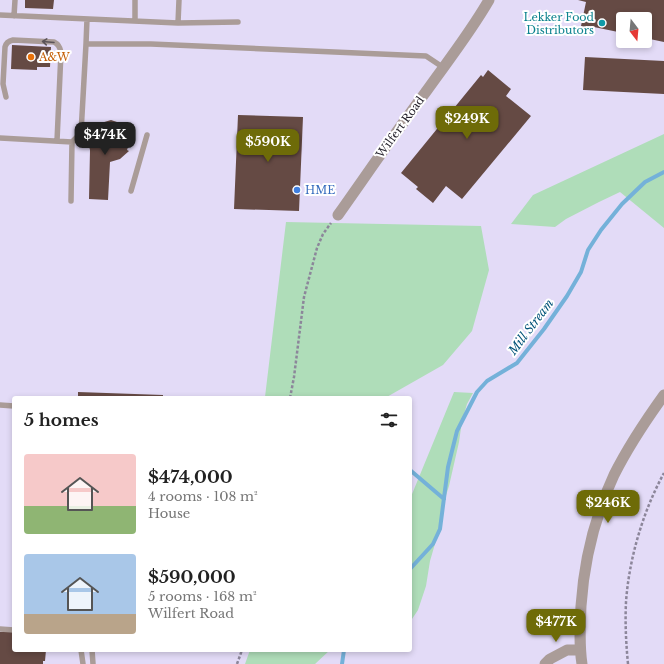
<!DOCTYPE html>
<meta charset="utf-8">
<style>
:root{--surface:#fff;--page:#f2f2f2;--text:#222;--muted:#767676;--accent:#6e6b08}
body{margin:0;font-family:"Libre Baskerville",serif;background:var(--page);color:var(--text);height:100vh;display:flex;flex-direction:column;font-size:15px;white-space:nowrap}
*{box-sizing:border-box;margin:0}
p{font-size:13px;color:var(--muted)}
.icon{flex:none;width:22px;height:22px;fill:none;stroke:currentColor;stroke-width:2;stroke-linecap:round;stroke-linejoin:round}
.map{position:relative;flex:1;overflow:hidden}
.side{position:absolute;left:12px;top:396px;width:400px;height:256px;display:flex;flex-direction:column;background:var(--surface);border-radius:4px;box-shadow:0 2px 6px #0003}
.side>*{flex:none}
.needle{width:26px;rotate:164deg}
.controls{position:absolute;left:616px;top:12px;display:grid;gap:8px}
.controls a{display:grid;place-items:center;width:36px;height:36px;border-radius:4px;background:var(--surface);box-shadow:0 2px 6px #0003;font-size:20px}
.price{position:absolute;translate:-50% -34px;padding:0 9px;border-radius:8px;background:var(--accent);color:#fff;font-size:13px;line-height:26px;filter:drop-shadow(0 1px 2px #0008)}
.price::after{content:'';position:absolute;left:50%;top:24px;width:12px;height:9px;margin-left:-6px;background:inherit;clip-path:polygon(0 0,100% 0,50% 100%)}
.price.active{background:#222;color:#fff}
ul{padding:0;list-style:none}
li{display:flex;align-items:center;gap:12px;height:100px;padding:0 12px}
li span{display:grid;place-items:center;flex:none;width:112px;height:80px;border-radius:4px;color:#555}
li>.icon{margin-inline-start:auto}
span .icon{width:48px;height:48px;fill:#fffc;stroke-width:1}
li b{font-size:17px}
h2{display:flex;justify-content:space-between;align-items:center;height:48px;padding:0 12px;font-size:17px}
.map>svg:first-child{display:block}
.green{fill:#afddb9}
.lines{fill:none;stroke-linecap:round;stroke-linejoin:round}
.stream{stroke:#74b1d9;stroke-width:4}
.building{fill:#654a44}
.path{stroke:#8c869a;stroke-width:2.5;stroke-dasharray:3 2;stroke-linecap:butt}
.service{stroke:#aa9c98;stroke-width:5.5}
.minor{stroke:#aa9c98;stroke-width:11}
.oneway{stroke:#5b5358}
.culture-dot{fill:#0f9aa8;stroke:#fff;stroke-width:1.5}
.food-dot{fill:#e8710a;stroke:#fff;stroke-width:1.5}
.shop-dot{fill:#3f7fe0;stroke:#fff;stroke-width:1.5}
.labels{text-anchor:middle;stroke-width:4;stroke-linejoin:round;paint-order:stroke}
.culture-label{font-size:11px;fill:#0d838f;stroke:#fff;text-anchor:end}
.food-label{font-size:11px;fill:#c56008;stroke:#fff;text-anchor:start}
.street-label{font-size:11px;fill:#26232d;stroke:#fff}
.shop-label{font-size:11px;fill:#366cbe;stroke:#fff;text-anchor:start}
.water-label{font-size:12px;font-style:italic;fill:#025379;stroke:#fff}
</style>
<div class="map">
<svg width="664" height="664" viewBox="0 0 664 664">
<rect width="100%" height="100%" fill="#e3dbf7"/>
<!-- green -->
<path class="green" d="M 664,134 L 664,228 L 620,192 L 599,202 L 566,219 L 555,227 L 511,224 L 533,195 Z
M 286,222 L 481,226 L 489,270 L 472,331 L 443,365 L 385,398 L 271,398 L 265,397 Z
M 454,392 L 473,393 L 467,404 L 462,421 L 459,442 L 449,486 L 443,505 L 437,537 L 430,561 L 426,586 L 418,610 L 410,622 L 410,499 Z
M 250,650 L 330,650 L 315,664 L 245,664 Z"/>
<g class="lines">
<!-- stream -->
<path class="stream" d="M 410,470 L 444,499
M 410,569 L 433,544 L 440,529 L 448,467 L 457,431 L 477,392 L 487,381 L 517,363 L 544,329 L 567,296 L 581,272 L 588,250 L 601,230 L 622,204 L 645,182 L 664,172
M 342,664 L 344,650"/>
</g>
<!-- building -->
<path class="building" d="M 25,0 L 54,0 L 53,9 L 25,8 Z
M 578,0 L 664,0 L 664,42 L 645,38 L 645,19 L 623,19 L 623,33 L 589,26 L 589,28 L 581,26 L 586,2 Z
M 12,45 L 51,47 L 50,67 L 37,67 L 37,70 L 11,69 Z
M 585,57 L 664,61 L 664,94 L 583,90 Z
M 488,70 L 511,89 L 506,96 L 531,116 L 462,199 L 446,186 L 433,203 L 416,189 L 418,187 L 401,173 L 481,75 L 483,77 Z
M 238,115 L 303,117 L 299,211 L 234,209 Z
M 111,120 L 120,123 L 127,131 L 130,141 L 127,150 L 129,151 L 120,159 L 110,162 L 108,200 L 89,199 L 90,150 L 87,138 L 90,139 L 93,129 L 101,123 Z
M 78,392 L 163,395 L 163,398 L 78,398 Z
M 0,632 L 14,632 L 14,650 L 46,650 L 45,661 L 43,661 L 43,664 L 0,664 Z"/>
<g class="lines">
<!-- path -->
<path class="path" d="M 290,398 L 294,377 L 304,297 L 317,248 L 323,234 L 331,223
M 237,664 L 242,650
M 628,664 C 626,643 625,623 626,602 C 629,559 643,511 664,473"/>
<!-- service -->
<path class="service" d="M 0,15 L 178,23 L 179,0
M 14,16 L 15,0
M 135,21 L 135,0
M 178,23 L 238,22
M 86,44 L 87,19
M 6,97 L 3,84 L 5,47 C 6,43 8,41 13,40 L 54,42 C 58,44 60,47 61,52 L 57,141
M 0,138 L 72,142 L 81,133 L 86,44 L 151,44 L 426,56 L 444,68
M 131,191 L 147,135
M 71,201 L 72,142
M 0,405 L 14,406
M 0,629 L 14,630
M 81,650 L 83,664
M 92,650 L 93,664"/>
<!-- minor -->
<path class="minor" d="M 338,215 C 367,174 395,133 425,93 C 447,62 470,33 489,0
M 545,664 L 550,659 L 567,650 L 580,650
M 582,664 C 579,645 580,626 581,606 C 584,561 595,516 614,475 C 628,447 646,420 664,395"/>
</g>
<!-- one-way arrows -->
<defs><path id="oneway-shaft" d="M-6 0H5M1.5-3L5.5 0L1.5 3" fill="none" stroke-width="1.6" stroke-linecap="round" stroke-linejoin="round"/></defs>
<use class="oneway" href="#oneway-shaft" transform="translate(48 42) rotate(-175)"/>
<!-- markers -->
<circle class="culture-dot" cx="602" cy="23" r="4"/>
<circle class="food-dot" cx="31" cy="57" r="4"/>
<circle class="shop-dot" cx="297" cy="190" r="4"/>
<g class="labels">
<!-- culture labels -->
<g class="culture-label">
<text x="594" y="21">Lekker Food<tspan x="594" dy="13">Distributors</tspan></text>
</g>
<!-- food labels -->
<g class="food-label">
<text x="39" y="61">A&amp;W</text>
</g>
<!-- street labels -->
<g class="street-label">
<text transform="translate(400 127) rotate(-54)" y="4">Wilfert Road</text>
</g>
<!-- shop labels -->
<g class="shop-label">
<text x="305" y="194">HME</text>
</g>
<!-- water labels -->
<g class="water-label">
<text transform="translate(531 327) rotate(-53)" y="4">Mill Stream</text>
</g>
</g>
</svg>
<div class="controls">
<a><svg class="needle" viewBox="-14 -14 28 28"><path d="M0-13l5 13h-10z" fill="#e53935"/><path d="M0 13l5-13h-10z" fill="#767676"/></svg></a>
</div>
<b class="price" style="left:467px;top:140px">$249K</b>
<b class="price active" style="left:105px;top:156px">$474K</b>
<b class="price" style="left:268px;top:163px">$590K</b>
<b class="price" style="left:608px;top:524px">$246K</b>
<b class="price" style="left:556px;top:643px">$477K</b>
<section class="side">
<h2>5 homes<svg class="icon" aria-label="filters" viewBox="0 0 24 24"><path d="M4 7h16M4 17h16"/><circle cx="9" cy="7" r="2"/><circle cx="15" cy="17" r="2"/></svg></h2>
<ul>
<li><span style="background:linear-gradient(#f6c9c9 65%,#8fb573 0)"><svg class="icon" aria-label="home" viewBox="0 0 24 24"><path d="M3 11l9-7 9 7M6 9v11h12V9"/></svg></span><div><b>$474,000</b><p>4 rooms · 108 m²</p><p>House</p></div></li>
<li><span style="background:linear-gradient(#a9c7e8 75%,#b9a48a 0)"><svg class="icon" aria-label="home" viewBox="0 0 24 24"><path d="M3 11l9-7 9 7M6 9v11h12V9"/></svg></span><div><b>$590,000</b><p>5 rooms · 168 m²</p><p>Wilfert Road</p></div></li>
</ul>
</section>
</div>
